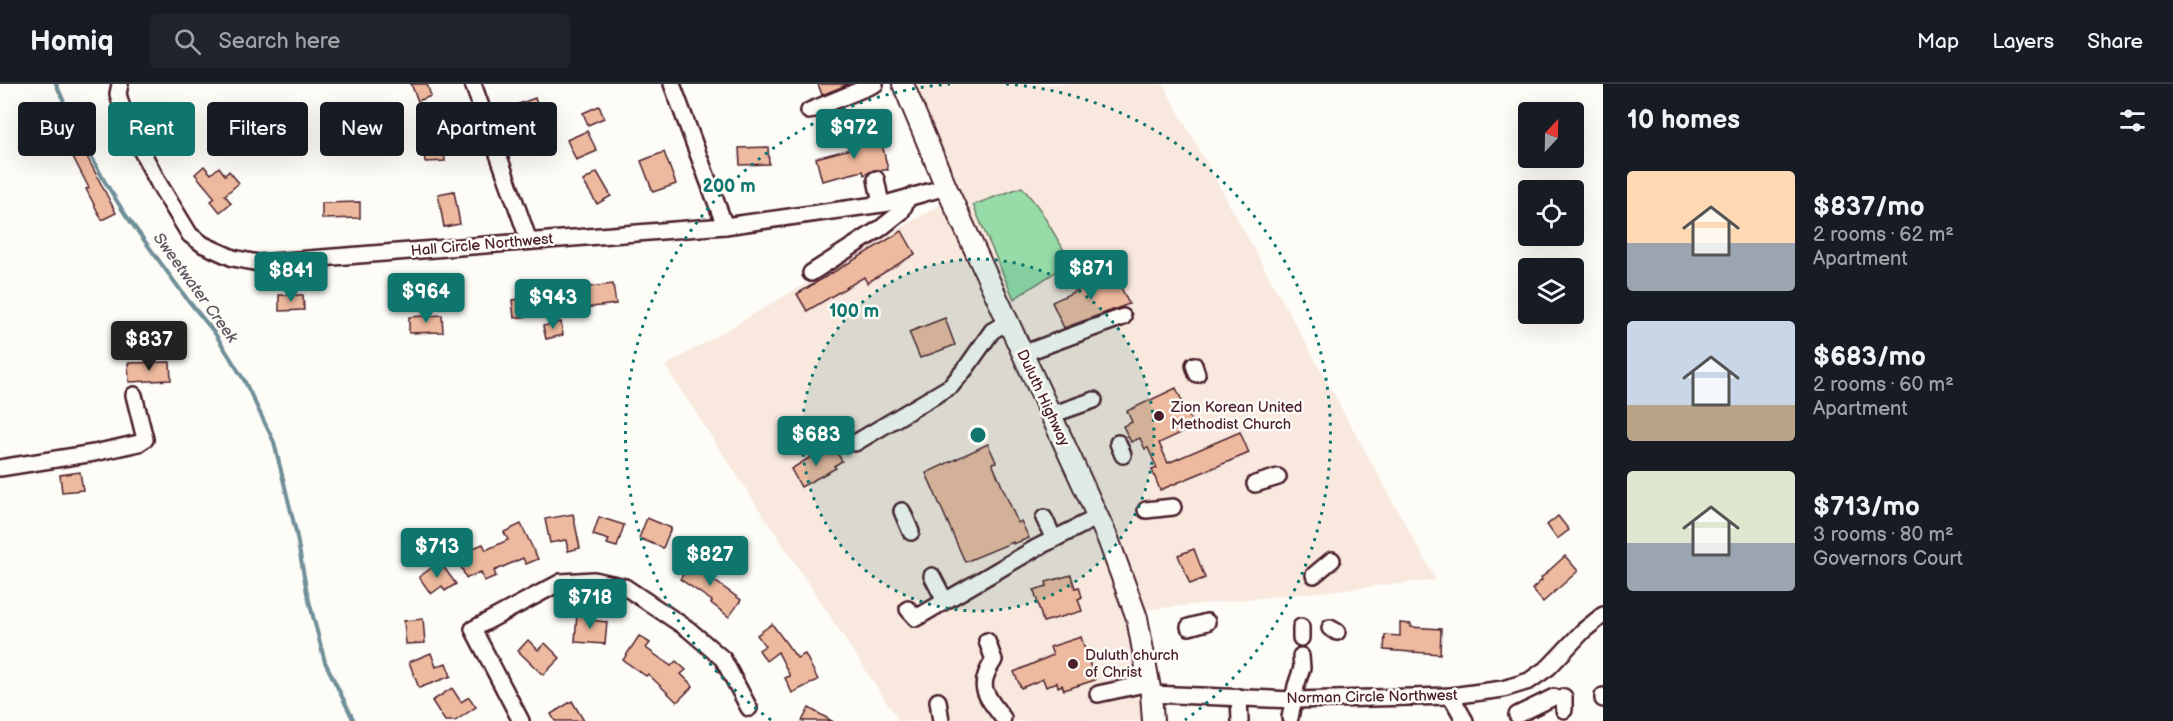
<!DOCTYPE html>
<meta charset="utf-8">
<style>
body{margin:0;font-family:"Balsamiq Sans",sans-serif;background:#20242c;color:#f1f3f6;height:100vh;display:flex;flex-direction:column;font-size:22px;white-space:nowrap}
*{box-sizing:border-box;margin:0}
p{font-size:20px;color:#9ea1a6}
.icon{flex:none;width:33px;height:33px;fill:none;stroke:currentColor;stroke-width:2;stroke-linecap:round;stroke-linejoin:round}
.map{position:relative;flex:1;overflow:hidden}
.details{display:flex;flex-direction:column;background:#171b24;width:570px}
.details>*{flex:none}
.banner{position:absolute;left:18px;top:18px;width:570px;height:54px;display:flex;gap:12px}
.needle{width:39px;rotate:22deg}
.buttons{position:absolute;left:1518px;top:18px;display:grid;gap:12px}
.buttons a{display:grid;place-items:center;width:66px;height:66px;border-radius:6px;background:#171b24;box-shadow:0 6px 24px #0002;font-size:30px}
.price{position:absolute;translate:-50% -51px;padding:0 14px;border-radius:6px;background:#0f766e;color:#fff;font-size:20px;line-height:39px;filter:drop-shadow(0 2px 3px #0008)}
.price::after{content:'';position:absolute;left:50%;top:36px;width:18px;height:14px;margin-left:-9px;background:inherit;clip-path:polygon(0 0,100% 0,50% 100%)}
.price.selected{background:#222;color:#fff}
ul{padding:0;list-style:none}
li{display:flex;align-items:center;gap:18px;height:150px;padding:0 24px}
li span{display:grid;place-items:center;flex:none;width:168px;height:120px;border-radius:6px;color:#555}
li>.icon{margin-inline-start:auto}
span .icon{width:72px;height:72px;fill:#fffc;stroke-width:1}
li b{font-size:26px}
h2{display:flex;justify-content:space-between;align-items:center;height:72px;padding:0 24px;font-size:26px}
.chip{padding:0 21px;border-radius:6px;background:#171b24;box-shadow:0 6px 24px #0002;font-size:21px;line-height:54px}
.chip.selected{background:#0f766e;color:#fff}
header{display:flex;align-items:center;gap:36px;box-sizing:border-box;height:84px;padding:0 30px;background:#171b24;border-bottom:2px solid #363941}
header strong{font-size:28px}
nav{display:flex;gap:33px;margin-inline-start:auto;font-size:21px}
.search{width:420px;height:54px;background:#20242c;display:flex;align-items:center;gap:15px;box-sizing:border-box;padding:0 21px;border-radius:6px;color:#9ea1a6;font-size:22px}
main{display:flex;flex:1;min-height:0}
.map>svg:first-child{display:block}
</style>
<header>
<strong>Homiq</strong>
<div class="search"><svg class="icon" aria-label="search" viewBox="0 0 24 24"><circle cx="10" cy="10" r="6"/><path d="M15 15l6 6"/></svg>Search here</div>
<nav><a>Map</a><a>Layers</a><a>Share</a></nav>
</header>
<main>
<div class="map">
<svg width="1603" height="637" viewBox="0 0 1603 637">
<rect width="100%" height="100%" fill="#fdfcf7"/>
<filter id="ink" filterUnits="userSpaceOnUse"><feTurbulence type="fractalNoise" baseFrequency=".0167" numOctaves="2"/><feDisplacementMap in="SourceGraphic" scale="12" xChannelSelector="R" yChannelSelector="G"/><feConvolveMatrix kernelMatrix="1 2 1 2 8 2 1 2 1" color-interpolation-filters="sRGB"/></filter>
<g filter="url(#ink)">
<path fill="#f8e8dd" d="M904 0H1163L1436 496 1141 526 1159 637H899L665 282 959 110Z"/>
<path fill="#96dba8" stroke="#707d6a" stroke-width="1.5" d="M1022 103 1039 124 1071 178 1014 215 973 121Z"/>
<g fill="none" stroke-linecap="round" stroke-linejoin="round">
<path stroke="#708f98" stroke-width="4" d="M56 0 77 47 105 98 125 130 187 215 214 248 244 296 274 358 296 448 307 509 325 578 354 637"/>
</g>
<g fill="#eeba9f" stroke="#4a1f2b" stroke-width="1.5">
<path d="M411 0H427L431 12 418 17Z"/>
<path d="M818 0H849L822 11Z"/>
<path d="M535 14 543 37 524 44 516 21Z"/>
<path d="M599 22 604 34 588 41 583 29Z"/>
<path d="M442 44 445 77 425 78 422 46Z"/>
<path d="M587 47 597 67 576 76 567 56Z"/>
<path d="M880 51 888 86H874L864 91 863 87 822 97 816 74 858 63 857 57Z"/>
<path d="M81 61 116 129 102 136 86 105 89 104 70 67Z"/>
<path d="M768 63 769 80 740 81 739 64Z"/>
<path d="M664 68 676 100 653 108 641 77Z"/>
<path d="M204 82 211 90 219 83 225 91 229 87 239 99 225 111 231 119 220 128 211 117 215 114 195 90Z"/>
<path d="M597 88 611 112 597 120 583 97Z"/>
<path d="M454 107 460 140 444 143 438 110Z"/>
<path d="M360 118V134L322 135V119Z"/>
<path d="M902 147 915 170 867 199 864 193 807 227 797 210Z"/>
<path d="M1114 189 1129 220 1064 244 1052 218Z"/>
<path d="M613 200 616 220 567 226 565 206Z"/>
<path d="M279 211H303L304 226 279 227Z"/>
<path d="M544 212 547 230 514 234 512 216Z"/>
<path d="M442 231 443 248 409 249V233Z"/>
<path d="M945 234 955 261 920 274 909 248Z"/>
<path d="M561 238 563 251 546 255 543 242Z"/>
<path d="M170 278 171 296 129 298 128 279Z"/>
<path d="M1176 304 1194 343 1159 359 1168 379 1240 348 1249 369 1160 406 1152 386 1157 384 1148 364 1145 365 1140 354 1131 358 1123 342 1132 338 1127 327Z"/>
<path d="M988 360 996 378 992 379 1018 439 1021 437 1029 454 1013 460V458L965 478 926 389Z"/>
<path d="M834 364 842 377 834 382 836 384 801 403 791 385 824 365 826 368Z"/>
<path d="M80 388 83 406 62 408 60 391Z"/>
<path d="M573 430 580 464 568 467 566 456 550 459 545 435Z"/>
<path d="M1558 432 1569 446 1557 455 1547 441Z"/>
<path d="M599 433 624 441 617 463 607 460 609 456 593 451Z"/>
<path d="M647 434 671 444 663 464 639 454Z"/>
<path d="M521 440 538 475 526 480 523 474 494 487 496 492 484 497 481 488 466 494 456 471 483 460 486 466 508 456 504 448Z"/>
<path d="M1194 465 1205 494 1190 500 1178 471Z"/>
<path d="M1565 472 1578 487 1543 518 1532 505 1542 496 1541 494Z"/>
<path d="M693 476 703 483 706 478 718 486 712 495 741 516 729 533 711 519 712 517 680 495Z"/>
<path d="M440 478 456 500 445 507 442 502 431 510 419 493Z"/>
<path d="M1071 491 1075 504 1079 503 1082 513 1078 515 1082 527 1043 538 1034 506 1047 502 1046 498Z"/>
<path d="M577 529 589 530V536L607 538 605 560 575 558Z"/>
<path d="M423 535 425 559 406 560 404 537Z"/>
<path d="M1400 539 1411 540V543L1441 545 1440 570 1384 566 1385 551 1400 552Z"/>
<path d="M772 540 797 574 805 570 818 596 792 609 785 594 790 592 778 568 766 577 759 566 765 562 757 551Z"/>
<path d="M639 552 650 559 646 564 671 582 676 577 686 586 681 590 693 602 677 618 648 590 646 592 623 576Z"/>
<path d="M1081 553 1095 596 1064 606 1062 601 1058 603 1057 598 1046 603 1043 595 1021 604 1014 588 1053 571 1050 563Z"/>
<path d="M528 556 538 566 545 559 560 574 543 591 518 567Z"/>
<path d="M431 569 436 583 446 579 451 592 419 604 409 578Z"/>
<path d="M452 604 461 618 469 613 476 623 455 637H445L432 617Z"/>
<path d="M572 617 584 637H555L551 630Z"/>
<path d="M809 624 832 637H802Z"/>
</g>
<g fill="none" stroke-linecap="round" stroke-linejoin="round">
<g stroke="#4a1f2b" stroke-width="20">
<g id="minor">
<path d="M120 0 118 10 126 37 159 100 190 151 204 161 233 174 258 179 725 142 889 119 946 103"/>
<path d="M473 0 529 157"/>
<path d="M672 0 725 142"/>
<path d="M809 27 875 0"/>
<path d="M876 95 881 120"/>
<path d="M811 189 881 144 901 128 908 114"/>
<path d="M1022 270 1123 233"/>
<path d="M1194 281 1197 290"/>
<path d="M1051 331 1094 316"/>
<path d="M855 359 951 302 966 284 992 247 1007 238"/>
<path d="M1118 359 1123 371"/>
<path d="M0 384 94 369 139 359 145 355 134 311"/>
<path d="M1255 400 1278 393"/>
<path d="M1146 426 1173 423"/>
<path d="M902 427 911 448"/>
<path d="M1044 434 1054 455"/>
<path d="M1314 491 1332 476"/>
<path d="M932 492 945 517"/>
<path d="M908 525 916 534 1036 464 1098 433"/>
<path d="M1189 543 1207 538"/>
<path d="M1301 543V554"/>
<path d="M1330 544 1337 548"/>
<path d="M987 557 994 576C976 603 985 610 1003 634"/>
<path d="M1098 610 1149 599"/>
<path d="M1151 610 1294 616 1451 612 1503 605 1529 597 1549 583 1583 547 1603 531"/>
<path d="M1451 612 1465 637"/>
<path d="M1603 612V615"/>
<path d="M1239 613 1240 637"/>
<path d="M1564 613V626"/>
<path d="M938 617 941 637"/>
<path d="M1517 631 1554 613"/>
<path d="M1290 634 1296 602 1302 584 1301 572"/>
<path d="M521 637 473 545 561 498 594 496 625 503 688 545 723 575 749 624"/>
</g>
</g>
<g stroke="#4a1f2b" stroke-width="24">
<path id="major" d="M903 0 946 103 1108 455 1137 534 1151 610 1153 637"/>
</g>
<use href="#minor" stroke="#fdfcf7" stroke-width="15"/>
<use href="#major" stroke="#fdfcf7" stroke-width="20"/>
</g>
</g>
<circle cx="978" cy="351" r="176" fill="#0f766e" fill-opacity=".12"/>
<g fill="none" stroke="#0f766e" stroke-width="3" stroke-dasharray="3 6">
<circle cx="978" cy="351" r="176"/>
<path d="M771 636A352 352 0 0 1 950 0M1006 0A352 352 0 0 1 1185 636"/>
</g>
<g fill="#4a1f2b" stroke="#fdfcf7" stroke-width="2">
<circle cx="1159" cy="332" r="6"/>
<circle cx="1073" cy="580" r="6"/>
</g>
<g text-anchor="middle" dominant-baseline="central" stroke-width="5" stroke-linejoin="round" paint-order="stroke">
<g font-size="15" fill="#4a1f2b" stroke="#fdfcf7">
<text transform="translate(482 161) rotate(-5)">Hall Circle Northwest</text>
<text transform="translate(1043 314) rotate(65)">Duluth Highway</text>
<text transform="translate(1372 613) rotate(-1)">Norman Circle Northwest</text>
</g>
<g font-size="15" fill="#4a1f2b" stroke="#fdfcf7" text-anchor="start">
<text x="1171" y="323">Zion Korean United<tspan x="1171" dy="17">Methodist Church</tspan></text>
<text x="1085" y="571">Duluth church<tspan x="1085" dy="17">of Christ</tspan></text>
</g>
<g font-size="16" font-style="italic" fill="#5d5762" stroke="#fdfcf7">
<text transform="translate(195 204) rotate(54)">Sweetwater Creek</text>
</g>
</g>
<circle cx="978" cy="351" r="9" fill="#0f766e" stroke="#fdfcf7" stroke-width="3"/>
<g font-size="18" text-anchor="middle" font-weight="bold" fill="#0f766e" stroke="#fdfcf7" stroke-width="5" stroke-linejoin="round" paint-order="stroke">
<text x="729" y="108">200 m</text>
<text x="854" y="233">100 m</text>
</g>
</svg>
<div class="buttons">
<a><svg class="needle" viewBox="-14 -14 28 28"><path d="M0-13l5 13h-10z" fill="#e53935"/><path d="M0 13l5-13h-10z" fill="#9ea1a6"/></svg></a>
<a><svg class="icon" aria-label="locate" viewBox="0 0 24 24"><circle cx="12" cy="12" r="6"/><path d="M12 2v4M12 18v4M2 12h4M18 12h4"/></svg></a>
<a><svg class="icon" aria-label="layers" viewBox="0 0 24 24"><path d="M12 4l9 5-9 5-9-5zM3 14l9 5 9-5"/></svg></a>
</div>
<b class="price" style="left:854px;top:76px">$972</b>
<b class="price" style="left:1091px;top:217px">$871</b>
<b class="price" style="left:291px;top:219px">$841</b>
<b class="price" style="left:426px;top:240px">$964</b>
<b class="price" style="left:553px;top:246px">$943</b>
<b class="price selected" style="left:149px;top:288px">$837</b>
<b class="price" style="left:816px;top:383px">$683</b>
<b class="price" style="left:437px;top:495px">$713</b>
<b class="price" style="left:710px;top:503px">$827</b>
<b class="price" style="left:590px;top:546px">$718</b>
<div class="banner">
<a class="chip">Buy</a>
<a class="chip selected">Rent</a>
<a class="chip">Filters</a>
<a class="chip">New</a>
<a class="chip">Apartment</a>
</div>
</div>
<section class="details">
<h2>10 homes<svg class="icon" aria-label="filters" viewBox="0 0 24 24"><path d="M4 7h16M4 17h16"/><circle cx="9" cy="7" r="2"/><circle cx="15" cy="17" r="2"/></svg></h2>
<ul>
<li><span style="background:linear-gradient(#ffd9b3 60%,#9aa5b1 0)"><svg class="icon" aria-label="home" viewBox="0 0 24 24"><path d="M3 11l9-7 9 7M6 9v11h12V9"/></svg></span><div><b>$837/mo</b><p>2 rooms · 62 m²</p><p>Apartment</p></div></li>
<li><span style="background:linear-gradient(#c9d6e8 70%,#b9a48a 0)"><svg class="icon" aria-label="home" viewBox="0 0 24 24"><path d="M3 11l9-7 9 7M6 9v11h12V9"/></svg></span><div><b>$683/mo</b><p>2 rooms · 60 m²</p><p>Apartment</p></div></li>
<li><span style="background:linear-gradient(#dfe7d0 60%,#9aa5b1 0)"><svg class="icon" aria-label="home" viewBox="0 0 24 24"><path d="M3 11l9-7 9 7M6 9v11h12V9"/></svg></span><div><b>$713/mo</b><p>3 rooms · 80 m²</p><p>Governors Court</p></div></li>
</ul>
</section>
</main>
